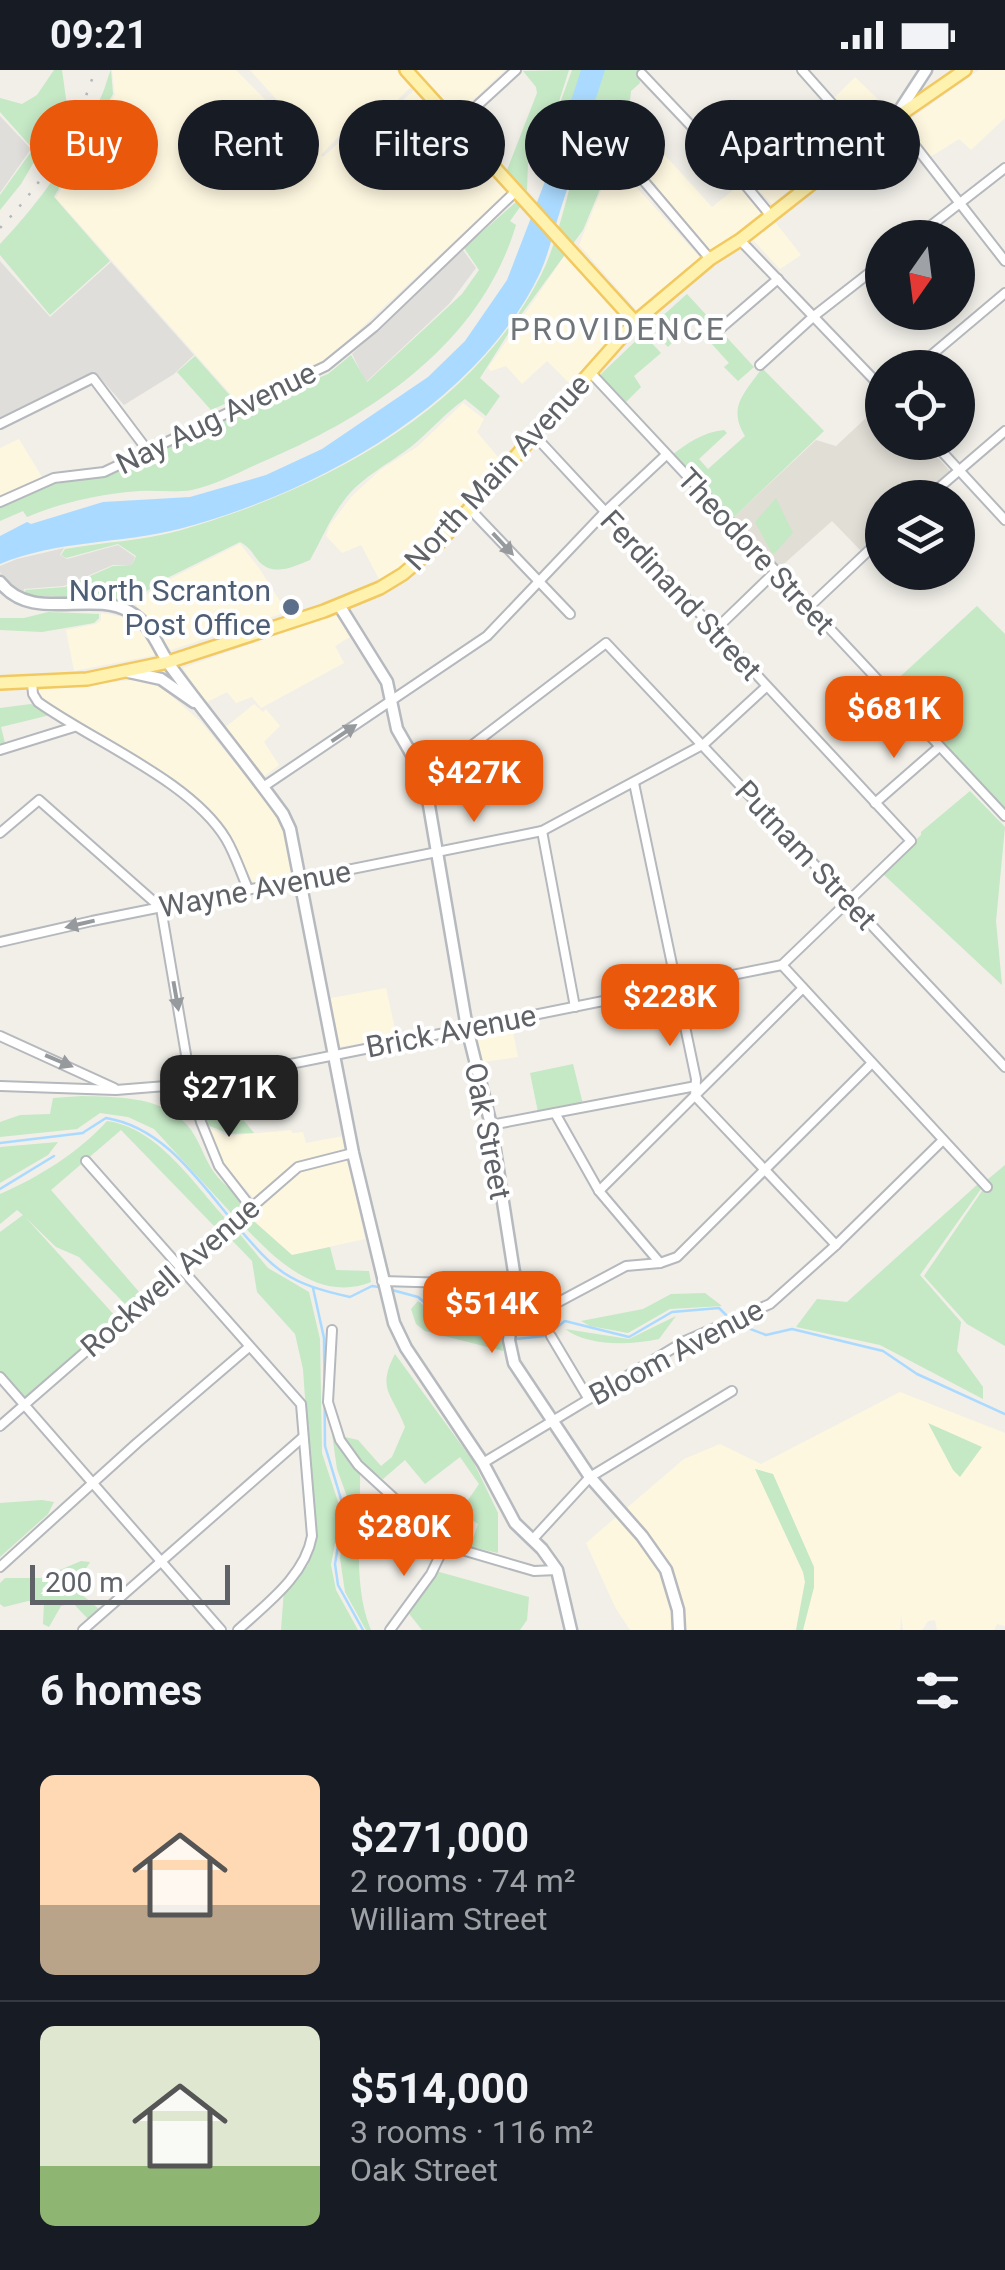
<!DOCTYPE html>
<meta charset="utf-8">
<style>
body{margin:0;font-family:Roboto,sans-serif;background:#20242c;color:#f1f3f6;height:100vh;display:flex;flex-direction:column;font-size:38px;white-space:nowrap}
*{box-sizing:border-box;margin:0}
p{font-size:32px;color:#9ea1a6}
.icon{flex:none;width:55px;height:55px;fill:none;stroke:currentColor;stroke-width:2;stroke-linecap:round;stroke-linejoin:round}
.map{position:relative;height:1560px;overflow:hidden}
.details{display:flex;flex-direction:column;background:#171b24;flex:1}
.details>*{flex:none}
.hud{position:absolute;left:30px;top:30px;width:945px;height:90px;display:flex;gap:20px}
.needle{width:65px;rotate:194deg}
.tools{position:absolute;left:865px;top:150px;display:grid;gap:20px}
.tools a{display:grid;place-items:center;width:110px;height:110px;border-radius:50%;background:#171b24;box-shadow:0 5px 15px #0003;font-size:50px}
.scale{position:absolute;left:30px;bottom:25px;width:200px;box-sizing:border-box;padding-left:10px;border:5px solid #5f6368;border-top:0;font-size:28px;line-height:35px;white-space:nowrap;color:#5f6368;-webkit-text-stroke:8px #fff;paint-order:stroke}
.price{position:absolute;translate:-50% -85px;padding:0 22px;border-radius:20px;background:#ea580c;color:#fff;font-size:32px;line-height:65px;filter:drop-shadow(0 2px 5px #0008)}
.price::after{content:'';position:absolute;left:50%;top:60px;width:30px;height:22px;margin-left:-15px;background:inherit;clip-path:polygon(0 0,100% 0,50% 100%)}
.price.on{background:#222;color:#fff}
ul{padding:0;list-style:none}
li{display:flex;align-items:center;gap:30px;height:250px;padding:0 40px}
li+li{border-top:2px solid #363941}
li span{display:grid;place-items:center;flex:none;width:280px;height:200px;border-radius:15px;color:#555}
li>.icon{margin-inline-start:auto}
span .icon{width:120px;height:120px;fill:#fffc;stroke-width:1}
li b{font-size:42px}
h2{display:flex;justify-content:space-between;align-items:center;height:120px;padding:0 40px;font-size:42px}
.chip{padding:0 35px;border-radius:45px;background:#171b24;box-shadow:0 5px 15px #0003;font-size:35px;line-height:90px}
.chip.on{background:#ea580c;color:#fff}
.status{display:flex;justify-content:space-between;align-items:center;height:70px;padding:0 50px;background:#171b24;direction:ltr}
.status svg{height:28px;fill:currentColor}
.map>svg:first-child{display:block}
</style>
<div class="status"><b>09:21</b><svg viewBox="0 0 49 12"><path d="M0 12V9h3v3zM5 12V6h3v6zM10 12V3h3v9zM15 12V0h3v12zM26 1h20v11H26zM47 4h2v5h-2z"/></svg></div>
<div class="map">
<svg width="1005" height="1560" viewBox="0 0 1005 1560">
<rect width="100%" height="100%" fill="#f1efe8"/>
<g fill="#fef7e0">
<path d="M112 0H236L309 74 313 70 250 0H396L411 17 351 75 341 64 321 85 323 87 342 70 353 78 415 19 508 121 328 289 238 332 56 128 115 25Z"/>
<path d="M415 0H505L457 45Z"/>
<path d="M979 0H1005V48L971 80 959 69 930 87 905 53Z"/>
<path d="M855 7 887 38 868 63 834 28Z"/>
<path d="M633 50 712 137 738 116 762 143 711 184 616 74Z"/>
<path d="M780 77 806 107 772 134 755 117 774 98 766 90Z"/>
<path d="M613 91 703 191 640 244 579 175Z"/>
<path d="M775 152 801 185 780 199 753 170Z"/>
<path d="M565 185 626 249 624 259 571 315 547 291 522 314 506 296 491 301 488 298Z"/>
<path d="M463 333 484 349 477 362 503 393 401 499 383 510 379 509 361 475 342 483 326 466 330 455 351 427 380 400 417 377Z"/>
<path d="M19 369 42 407 0 425V378Z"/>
<path d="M240 474 259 498 287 542 171 580 135 534 162 513Z"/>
<path d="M101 543 129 548 143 561 156 585 74 601 66 560 96 554 101 550Z"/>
<path d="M335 544 350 567 335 576 344 593 261 638 252 627 236 633 227 622 205 633 183 598Z"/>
<path d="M143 609 159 615 201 652 270 736 284 756 293 806 254 814 224 759 196 729 161 701 40 628 36 620Z"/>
<path d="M254 634 263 642 266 639 280 656 264 672 279 695 262 708 222 660Z"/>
<path d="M386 918 397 968 338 977 331 928Z"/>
<path d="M512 958 518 987 483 992 474 963Z"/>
<path d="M207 1057 227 1066 291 1060 292 1063 303 1062 306 1073 343 1066 365 1169 292 1185 248 1146 261 1136 225 1096Z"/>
<path d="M900 1322 1005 1363V1556L997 1554 994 1560H937L935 1550 928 1551 922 1560H903L901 1545 900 1560H803L814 1517V1497L773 1404 756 1399 803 1502 805 1512 796 1560H630L615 1537 586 1473 684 1389 720 1374 761 1394Z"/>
</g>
<g fill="#e0deda">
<path d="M0 46 31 79 0 123Z"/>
<path d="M463 180 476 198 449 234 366 312 352 284Z"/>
<path d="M0 191 50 247 111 192 194 285 174 304 124 335 94 301 0 348Z"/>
<path d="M118 475 135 487 132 495H113L64 516 24 519 23 525 13 520 0 502V496L17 489 64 478 60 485 67 489Z"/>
</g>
<path fill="#e1ded6" d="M882 333V372L924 373 950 401 921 427 882 428V463L862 482 832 451 777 500 733 448 816 370 836 376Z"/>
<g fill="#c5e8c5">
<path d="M54 0H62L67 36 21 114 0 140V125L33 79 0 42V28L22 34 37 25Z"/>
<path d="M111 0 113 24 54 127 110 191 50 245 0 185V174C41 131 74 84 100 29 105 20 107 8 111 0Z"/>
<path d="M569 0 547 69 572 0H638L640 13 631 21 628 51 612 73 603 112 583 160 515 253 480 308 500 326 486 346 465 329C445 343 430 361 412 376 389 394 363 406 345 429 330 448 322 469 310 490 293 497 271 508 257 489 251 481 249 477 240 472L159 512 131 533 95 526 97 529 24 525 25 520 65 517 113 496 132 495 136 486 118 474 66 488 61 485 65 479C103 472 142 471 178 461 321 420 471 343 541 205 558 172 568 119 580 82L546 70 556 77 550 98 528 92 527 121 507 100 537 23 536 17 523 1Z"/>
<path d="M516 132 520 137 510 151 516 155C480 275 371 346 262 392 239 402 217 414 192 420 174 423 157 420 139 421 101 424 62 432 27 447L23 441 0 451V437L45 416 114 403 245 338 328 304 351 285 367 312 462 224 479 200 464 178Z"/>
<path d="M687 224 754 297 738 311 724 297 729 293 692 252 668 277 649 258Z"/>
<path d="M643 264 661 283 634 306 641 317 626 332 600 305Z"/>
<path d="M195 286 234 330 211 340 177 302Z"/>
<path d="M762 298 824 361 733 448 672 385C688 373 703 362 724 360L727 363 699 389 708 399 745 366C727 337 745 323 762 298Z"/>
<path d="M776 428 793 463 773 485 755 452Z"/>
<path d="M977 536 1005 564V740L890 616Z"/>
<path d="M48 542 99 544V548L94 553 42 562 0 560V548H24Z"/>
<path d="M31 634 50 645 1 657 5 673 0 674V638Z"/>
<path d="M970 721 1005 757 996 851 1002 915 882 803 921 765V762Z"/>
<path d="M573 994 583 1034 538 1042 530 1003Z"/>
<path d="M224 1014 226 1029 254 1063 229 1064 205 1054 197 1021Z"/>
<path d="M82 1026C115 1027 156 1026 182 1050 197 1063 201 1081 211 1098 219 1111 234 1122 244 1133L233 1145 154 1059 128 1047 100 1043 77 1059 0 1067V1052L20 1045 50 1044 53 1028Z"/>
<path d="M107 1051C158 1058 193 1113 226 1149L216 1158 121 1060 51 1120 140 1223 126 1235 79 1187 56 1177 26 1148 117 1248 25 1333 0 1303V1162L23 1145 17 1140 0 1154V1124C39 1107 78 1083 107 1051Z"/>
<path d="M58 1072 48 1085 0 1113V1077Z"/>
<path d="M1005 1095V1276L967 1254 924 1206 982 1121 987 1110Z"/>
<path d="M978 1114 981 1119 920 1205 961 1252 957 1281 983 1317V1329L880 1275 796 1257 817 1229 847 1232Z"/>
<path d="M248 1146 292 1185 330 1177 336 1200 369 1201 371 1212C319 1233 274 1189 241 1153Z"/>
<path d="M233 1156 268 1198 309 1222 320 1269 322 1383 341 1441 331 1495 336 1520 358 1560H281L284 1520 308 1495 315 1471 303 1299 295 1264 257 1222 252 1191 226 1164Z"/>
<path d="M705 1223 722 1236 670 1239 628 1263 590 1256 581 1251 643 1239 671 1224Z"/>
<path d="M418 1231 439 1248 502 1268 503 1281 425 1261 416 1254 411 1239Z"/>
<path d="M676 1246 659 1269C630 1275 590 1277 565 1259L629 1269Z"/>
<path d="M395 1284 473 1391 498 1443V1483L470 1477 478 1454 460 1442 479 1414 460 1387 425 1414 405 1390 383 1409 364 1395 360 1403C361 1452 352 1516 371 1560H366L345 1522 340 1488 349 1432 337 1399 332 1364 358 1370 381 1396 392 1387 405 1357C393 1324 376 1320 395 1284Z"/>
<path d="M928 1353 982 1377 960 1407 953 1400Z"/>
<path d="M755 1399 773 1404 814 1497V1517L803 1560H796L805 1512 803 1502Z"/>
<path d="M42 1430 54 1432 48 1444 0 1487V1433Z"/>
<path d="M81 1491 90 1492 74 1518 99 1539 88 1549 73 1533 61 1536 49 1557 43 1554 44 1533 28 1531 4 1537 0 1534V1513L5 1508H41Z"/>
<path d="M436 1501 529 1527 527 1550 520 1560H422L407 1541Z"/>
</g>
<path fill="#aadaff" d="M581 0H605C590 46 576 92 561 138 554 159 549 183 540 203 477 335 316 423 179 459 120 474 57 470 0 494V466L27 452 31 454 103 432 190 427 266 405 322 379 428 307 465 271 507 210 544 114Z"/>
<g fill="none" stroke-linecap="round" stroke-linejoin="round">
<g stroke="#aadaff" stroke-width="2.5">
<path d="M84 1062 106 1048C162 1057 196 1107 231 1149"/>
<path d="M0 1073 83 1063"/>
<path d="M0 1119 54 1086"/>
<path d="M236 1155C277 1203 288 1213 350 1227L372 1216 379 1217"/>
<path d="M313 1218 324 1268 325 1376 344 1439 335 1494 338 1515 363 1560"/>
<path d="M392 1220 418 1227 441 1246 503 1266"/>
<path d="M735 1253 766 1265 792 1259 883 1281 917 1304 1005 1344"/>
<path d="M516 1269 545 1266 565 1251 629 1267 672 1242 719 1238 729 1248"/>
</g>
<g stroke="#b5b8bc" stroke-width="12">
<g id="street">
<path d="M802 0 866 72"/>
<path d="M642 4 733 100 771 146"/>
<path d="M894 49 1005 191"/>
<path d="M457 54 516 0"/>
<path d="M615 77 710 189"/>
<path d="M915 168 1005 98"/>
<path d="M740 170 882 318"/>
<path d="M721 258 778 209"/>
<path d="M760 295 814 246 882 193"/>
<path d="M916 298 1005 223"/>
<path d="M590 302 1005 746"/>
<path d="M0 354 93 308 148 381"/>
<path d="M933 372 1005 450"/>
<path d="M927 428 1005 361"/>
<path d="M0 432 54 408 104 402 326 296 374 257 515 122"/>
<path d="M469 438 570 544"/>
<path d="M810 536 882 468"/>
<path d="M715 560 775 502"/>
<path d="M32 613 33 624 38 632C94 672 191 711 226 769 235 784 241 803 248 819"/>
<path d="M0 680 74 657"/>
<path d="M424 706 437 702 606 573 1005 997"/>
<path d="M634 713 696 1009 695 1026 836 1175"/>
<path d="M263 717 487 566 605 442 666 385"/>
<path d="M875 733 938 678"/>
<path d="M542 761 575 937"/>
<path d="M0 763 39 730 161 838 191 1014 201 1052 219 1096 250 1136"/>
<path d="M0 872 92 851 542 761 704 674 766 617"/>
<path d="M782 895 987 1117"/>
<path d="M0 966 114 1018"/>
<path d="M0 1016 116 1020 191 1014 782 895 911 771 534 365"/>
<path d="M555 1043 599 1121 660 1193"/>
<path d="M491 1055 696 1016"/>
<path d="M86 1091 301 1334 312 1466C305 1506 266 1534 238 1560"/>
<path d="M599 1121 803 918"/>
<path d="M382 1211 516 1215"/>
<path d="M510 1258 626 1196 660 1193 677 1187 872 993"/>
<path d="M332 1260 328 1332 340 1370 358 1395 445 1475 534 1501 557 1500"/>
<path d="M551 1266 588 1328"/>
<path d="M0 1307 221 1560"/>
<path d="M0 1356 298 1097 353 1083"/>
<path d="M483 1393 685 1271 770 1234 836 1175 943 1070"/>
<path d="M533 1469 590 1407 732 1321"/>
<path d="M0 1497 137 1373 249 1277"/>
<path d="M83 1560 302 1368"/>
<path d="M390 1560 431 1504 445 1475"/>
</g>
</g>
<g stroke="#b6babf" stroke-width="15">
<g id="secondary">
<path d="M894 49 926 0"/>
<path d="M0 512C32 554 92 519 130 542 151 554 158 578 171 597 207 646 247 694 283 744L290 759 353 1083 394 1253 406 1278 483 1393 515 1453 542 1479 557 1500 571 1560"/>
<path d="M339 535 387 612 397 659 424 706 467 958 491 1055 516 1215 509 1270 514 1293 590 1407 642 1466 666 1500 678 1540 679 1560"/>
<path d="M129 602 161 609 194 632"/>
</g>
</g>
<g stroke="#f2c960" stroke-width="16">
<g id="primary">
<path d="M406 0 635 252"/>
<path d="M0 613 87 609 168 592 324 541 380 518 403 504 437 475 635 252 710 189 740 170 894 49 965 0"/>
</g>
</g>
<use href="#street" stroke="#fff" stroke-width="8"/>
<use href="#secondary" stroke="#fff" stroke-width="10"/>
<use href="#primary" stroke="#fff2af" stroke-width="11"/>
<path stroke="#b6b7b8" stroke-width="2.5" stroke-dasharray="2.5 12" stroke-linecap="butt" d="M0 158C44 112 76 61 95 0"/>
</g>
<defs><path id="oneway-solid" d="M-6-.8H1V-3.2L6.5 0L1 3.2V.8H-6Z" transform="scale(2.5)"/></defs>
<g fill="#979a9d">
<use href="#oneway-solid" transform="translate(503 474) rotate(47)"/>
<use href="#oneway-solid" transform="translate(344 663) rotate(-34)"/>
<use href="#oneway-solid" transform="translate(80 854) rotate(167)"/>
<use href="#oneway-solid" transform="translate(176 926) rotate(80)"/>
<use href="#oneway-solid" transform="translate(59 991) rotate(23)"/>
</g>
<circle fill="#5c6f8a" stroke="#fff" stroke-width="4" cx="291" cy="537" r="10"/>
<g text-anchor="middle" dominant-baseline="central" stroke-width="8" stroke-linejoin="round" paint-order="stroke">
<g font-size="30" fill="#5f6368" stroke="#fff">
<text transform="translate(216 348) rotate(-26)">Nay Aug Avenue</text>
<text transform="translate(497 402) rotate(-47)">North Main Avenue</text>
<text transform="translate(756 481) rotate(47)">Theodore Street</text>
<text transform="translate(681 525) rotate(47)">Ferdinand Street</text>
<text transform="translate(806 785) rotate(47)">Putnam Street</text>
<text transform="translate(255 819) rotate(-11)">Wayne Avenue</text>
<text transform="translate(451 961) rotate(-11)">Brick Avenue</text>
<text transform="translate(488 1061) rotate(79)">Oak Street</text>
<text transform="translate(170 1207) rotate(-41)">Rockwell Avenue</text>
<text transform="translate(676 1282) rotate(-28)">Bloom Avenue</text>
</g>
<g font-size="30" fill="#4e5e75" stroke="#fff" text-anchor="end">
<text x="271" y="520">North Scranton<tspan x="271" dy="34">Post Office</tspan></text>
</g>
<g font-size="32" letter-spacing="2.5" fill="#70757a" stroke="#fff">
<text x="618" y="259">PROVIDENCE</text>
</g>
</g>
</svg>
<div class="tools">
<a><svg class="needle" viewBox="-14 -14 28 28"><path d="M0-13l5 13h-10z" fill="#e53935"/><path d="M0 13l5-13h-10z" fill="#9ea1a6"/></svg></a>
<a><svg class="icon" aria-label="locate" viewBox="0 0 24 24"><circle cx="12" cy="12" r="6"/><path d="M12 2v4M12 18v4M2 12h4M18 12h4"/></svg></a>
<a><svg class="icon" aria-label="layers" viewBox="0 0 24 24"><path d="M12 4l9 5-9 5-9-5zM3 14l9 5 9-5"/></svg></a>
</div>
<div class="scale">200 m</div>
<b class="price" style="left:894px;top:691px">$681K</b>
<b class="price" style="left:474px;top:755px">$427K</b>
<b class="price" style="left:670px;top:979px">$228K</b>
<b class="price on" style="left:229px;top:1070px">$271K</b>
<b class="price" style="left:492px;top:1286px">$514K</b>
<b class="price" style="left:404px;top:1509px">$280K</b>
<div class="hud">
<a class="chip on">Buy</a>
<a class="chip">Rent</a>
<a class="chip">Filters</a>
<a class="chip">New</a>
<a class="chip">Apartment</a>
</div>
</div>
<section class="details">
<h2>6 homes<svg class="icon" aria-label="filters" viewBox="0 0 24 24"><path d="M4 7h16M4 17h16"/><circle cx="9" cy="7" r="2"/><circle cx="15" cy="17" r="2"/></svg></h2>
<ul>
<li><span style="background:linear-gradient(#ffd9b3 65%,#b9a48a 0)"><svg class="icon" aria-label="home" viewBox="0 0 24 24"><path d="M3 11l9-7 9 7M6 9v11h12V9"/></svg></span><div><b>$271,000</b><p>2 rooms · 74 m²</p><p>William Street</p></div></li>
<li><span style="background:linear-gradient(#dfe7d0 70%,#8fb573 0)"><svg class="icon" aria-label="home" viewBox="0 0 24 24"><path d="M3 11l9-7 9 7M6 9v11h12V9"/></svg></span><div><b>$514,000</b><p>3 rooms · 116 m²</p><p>Oak Street</p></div></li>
</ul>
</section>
